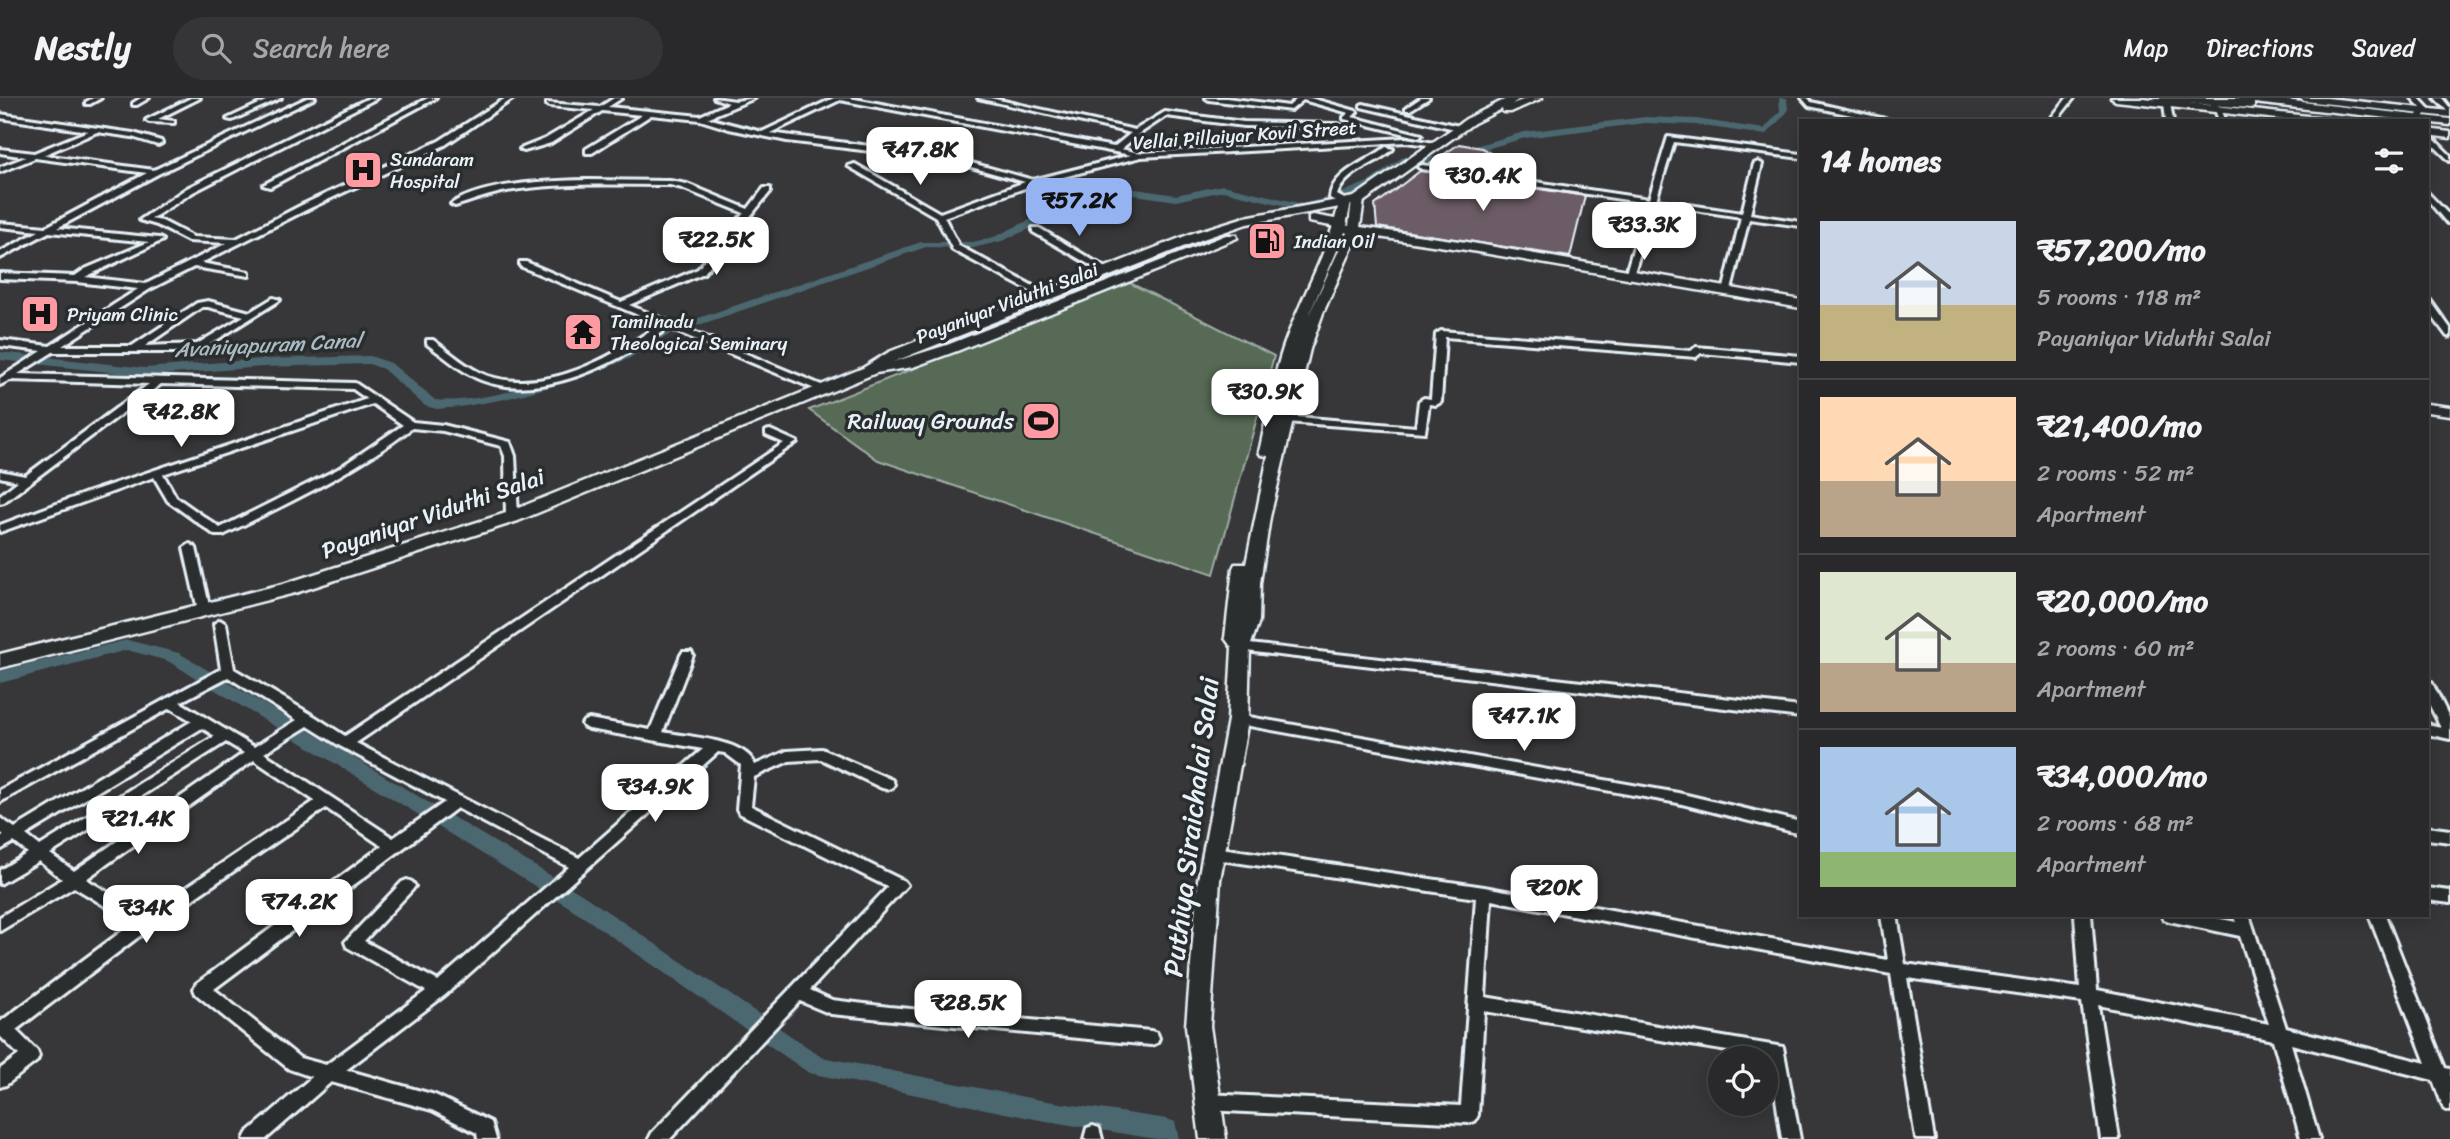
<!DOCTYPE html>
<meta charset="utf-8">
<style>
body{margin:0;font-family:Sriracha,sans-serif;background:#353437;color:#f1f3f6;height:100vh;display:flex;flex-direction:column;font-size:26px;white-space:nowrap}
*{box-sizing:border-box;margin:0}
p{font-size:23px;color:#a5a6a9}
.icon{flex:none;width:38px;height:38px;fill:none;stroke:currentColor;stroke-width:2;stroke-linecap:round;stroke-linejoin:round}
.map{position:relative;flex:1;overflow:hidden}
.side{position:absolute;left:1799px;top:21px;width:630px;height:798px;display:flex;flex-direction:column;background:#29282b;border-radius:0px;box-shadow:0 4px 18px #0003,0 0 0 2px #454447}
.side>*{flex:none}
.controls{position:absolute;left:1708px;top:948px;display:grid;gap:14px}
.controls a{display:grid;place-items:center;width:70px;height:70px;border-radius:50%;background:#29282b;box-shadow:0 4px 18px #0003,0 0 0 2px #454447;font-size:35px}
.price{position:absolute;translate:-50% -60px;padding:0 16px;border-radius:14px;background:#fff;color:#222;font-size:23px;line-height:46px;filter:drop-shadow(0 2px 4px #0008)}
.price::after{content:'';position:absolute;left:50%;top:42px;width:21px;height:16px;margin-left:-10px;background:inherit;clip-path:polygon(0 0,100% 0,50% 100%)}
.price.selected{background:#95b2f1;color:#111}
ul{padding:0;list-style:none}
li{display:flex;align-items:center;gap:21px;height:175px;padding:0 21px}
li+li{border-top:2px solid #454447}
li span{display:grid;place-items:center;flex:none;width:196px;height:140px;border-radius:0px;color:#555}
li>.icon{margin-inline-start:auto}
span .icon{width:84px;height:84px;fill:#fffc;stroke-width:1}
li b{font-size:30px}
h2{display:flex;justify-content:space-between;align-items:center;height:84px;padding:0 21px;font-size:30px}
header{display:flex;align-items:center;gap:42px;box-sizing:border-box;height:98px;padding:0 35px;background:#29282b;border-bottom:2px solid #454447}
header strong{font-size:33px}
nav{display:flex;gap:38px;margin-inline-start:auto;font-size:24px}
.search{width:490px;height:63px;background:#353437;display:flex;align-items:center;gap:18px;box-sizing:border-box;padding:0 24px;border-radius:38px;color:#a5a6a9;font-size:26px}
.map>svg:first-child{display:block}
</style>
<header>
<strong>Nestly</strong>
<div class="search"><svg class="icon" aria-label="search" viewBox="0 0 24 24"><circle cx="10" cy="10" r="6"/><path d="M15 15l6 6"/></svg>Search here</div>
<nav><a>Map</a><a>Directions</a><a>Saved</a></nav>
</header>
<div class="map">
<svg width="2450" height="1041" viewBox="0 0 2450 1041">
<rect width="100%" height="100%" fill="#373639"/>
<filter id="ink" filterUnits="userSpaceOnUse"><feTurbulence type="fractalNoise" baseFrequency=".0143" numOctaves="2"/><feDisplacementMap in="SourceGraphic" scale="14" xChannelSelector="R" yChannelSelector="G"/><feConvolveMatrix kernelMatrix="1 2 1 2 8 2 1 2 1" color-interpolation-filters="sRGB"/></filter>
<g filter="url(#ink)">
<path fill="#566a54" stroke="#9faea6" stroke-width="2" d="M1130 185 1274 258 1214 476 878 362 809 312Z"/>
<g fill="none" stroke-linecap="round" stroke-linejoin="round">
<g fill="#4c6870" fill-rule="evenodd">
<path d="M1779 0H1787L1788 13 1766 37 1696 27 1645 25 1525 40 1436 65 1409 63 1376 87 1344 101 1303 112 1223 93 1176 103 1115 94 1096 97 1043 125 1002 143 973 150 926 149 699 227 677 232 628 261 576 282 505 301 460 309 437 311 425 308 383 271 369 266 263 269 145 278 0 262V254L145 270 263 261 370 258 391 265 435 302C479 307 575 277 616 257 643 244 663 225 693 222L921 144H973L994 139 1093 91 1115 88 1176 97 1223 87 1303 106 1336 97 1370 83 1404 58 1436 59 1524 34 1645 19 1696 21 1764 31 1780 13Z"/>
<path d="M127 542 179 555 583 797 822 959 1040 1002 1167 1021 1175 1024 1179 1041H1156L1040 1022 809 975 569 809 168 563 127 552 0 585V573Z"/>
</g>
</g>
<g fill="#6c5c65" stroke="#e8f1f8" stroke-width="2">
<path d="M1459 46 1482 50 1492 56 1521 61 1504 77 1430 66Z"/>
<path d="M1420 73 1585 98 1570 159 1377 129 1375 107Z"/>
</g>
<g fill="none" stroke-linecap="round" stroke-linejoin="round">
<g stroke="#e8f1f8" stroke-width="6">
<g id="street">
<path d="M93 0H101L90 6H86V4Z"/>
<path d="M141 0H149L137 7H133V5Z"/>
<path d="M191 0H200L158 21 174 23V25L149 24 146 22Z"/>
<path d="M272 0H281L232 22 227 21Z"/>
<path d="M307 0H315L158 76 57 130 159 140 163 142 85 179 146 186 227 145 188 143 157 127 140 122 187 90 369 0H377L193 94 151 121 162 123 193 139 236 141 302 107 439 43 506 0H514L445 47 308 111 201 165 249 174V178L194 169 150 191 62 248H132L197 205 208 203 250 214 273 200 280 202 202 251 174 254H53L18 276 355 285 413 324 443 327 510 344 515 358 518 419 516 421 512 422 506 419 505 358 501 348 443 333 412 330C354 375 288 405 223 437H215L168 403 154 379 0 434V427L89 394 367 301 353 291 161 286 4 404 0 405V397L18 383 0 379V373L25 378 149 286 10 282 0 287V280L42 253 0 248V242L50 248 138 191 77 184 0 181V175L75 178 85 171 149 144 49 134 0 160V154L39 133 0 129V125L46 129 147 75 35 60 0 74V69L26 59 0 55V51L34 55 88 33 0 20V16L133 35 161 43 162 45 158 47 132 39 97 34 43 57 154 72ZM202 209H208L244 218 197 246 145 248ZM373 306 403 327 338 371 220 430 176 399 163 376Z"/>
<path d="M428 0H436L270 89 263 87Z"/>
<path d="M614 0H622L608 9 700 18 729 5 714 0 736 3 755 0 707 20 762 34 834 0H849L1114 49 1131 35 978 0H990L1135 32 1165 14 1244 24 1338 26 1342 28 1338 30 1244 28 1166 18 1139 36 1121 51 1140 55 1406 40 1440 46 1436 48 1406 44 1141 59 1036 86 944 119 959 148 1048 196V200L1045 201 953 152 936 119 848 68 855 66 940 115 1025 84 946 62 787 43 729 31 700 22 651 17 592 55H586V51L642 17 602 13 551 45 524 53 520 51 545 41 594 12 549 8 547 7V5L600 9ZM840 2 1115 54 1131 57 1033 82 946 58 770 35Z"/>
<path d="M1206 0H1226L1289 8 1298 0H1310L1356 13 1357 14 1352 19 1422 37 1418 39 1344 21V19L1349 15 1303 2 1291 12 1209 2Z"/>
<path d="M1421 0H1429L1410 12H1406V10Z"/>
<path d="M1802 0H1808L1811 4 1894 23H1880L1809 8Z"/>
<path d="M2067 0H2074L2056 23H2049Z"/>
<path d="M2412 0H2419L2431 13 2424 17 2425 22 2420 21 2417 16 2423 12Z"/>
<path d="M2435 0H2442L2450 10V16Z"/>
<path d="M2167 3 2170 5 2173 23H2166L2164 5Z"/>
<path d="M2212 3 2220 9 2226 23H2219L2215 11 2209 5Z"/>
<path d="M1363 6 1459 28 1463 30 1459 32 1361 9V7Z"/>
<path d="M2427 34 2450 57V63L2427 41Z"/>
<path d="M1668 39 1801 56V60L1674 44 1656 102 1742 115 1754 66 1758 64 1762 66 1750 116 1801 124V128L1749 121 1730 196 1723 194 1741 119 1655 106 1633 178 1629 181 1625 178 1647 105 1422 71 1418 69 1422 67 1649 101Z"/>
<path d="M1386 49 1393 51C1375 68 1346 72 1337 97L1348 103V107H1342L1330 100C1331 74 1369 63 1386 49Z"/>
<path d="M589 82 670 83 687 86 748 111 764 90H770V94L704 175 629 207 826 289V293H820L668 230C619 264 542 305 481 282 461 274 444 258 427 246V242H433C450 254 468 271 488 278 547 297 613 259 660 226L520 168V164H526L621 204 698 171 744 115 682 90 670 87C616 87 561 84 507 93 489 96 472 103 455 108L451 106C485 84 549 83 589 82Z"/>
<path d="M2427 94 2450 118V125H2447L2427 101Z"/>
<path d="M1033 130H1039L1111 173 1104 175 1033 134Z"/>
<path d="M2427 201 2430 202 2450 230V239L2447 238 2427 211Z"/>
<path d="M1441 233 1691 253 1696 249 1801 258V264L1701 255 1696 259 1445 239 1441 304 1436 307 1429 306 1425 334 1286 324 1281 321 1286 318 1416 329 1419 303 1424 300 1431 301 1436 236Z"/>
<path d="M770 332 797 344 356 645 579 760 703 651 589 631 584 629 582 626 584 623 589 621 650 632 681 557 683 554H691L693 557 663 634C687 639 746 641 755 667L787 653 822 651 892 682 894 686 892 690 887 691 882 690 821 661 789 663 754 679 751 708 904 783 907 787 810 892 832 902 889 909 1151 933 1157 935 1159 940 1157 945 1151 947 831 916 800 903 670 1041H649L652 1035 888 789 739 715 737 711 741 667 725 655 718 654 445 897 346 972 435 997 491 1024 496 1041H478L477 1035 432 1012 331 984 266 1041H244L247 1035 312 979 289 971 196 896 194 891 196 886 382 748 326 710 150 830 16 932 37 953 39 958 37 963 6 987 0 989V971L19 957 0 938V924L133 825 74 789 0 833V819L62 781 39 763 0 786V772L28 755 14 744 0 752V739L4 737 0 734V720L15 730 192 623 170 610 0 704V692L221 571 214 526 220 522 226 526 234 571 314 618 345 638 784 345 766 337V333ZM228 579 297 622 254 649 180 604ZM308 628 340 648 445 704 393 740 264 655ZM202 630 215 638 40 748 26 737ZM226 644 244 655 74 773 50 756ZM254 662 315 703 145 817 86 781ZM457 710 569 769 438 883 364 843 412 792 415 788 412 784 407 782 402 784 345 844 347 849 426 893 326 967 300 960 214 891Z"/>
<path d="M190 446 196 450 210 512 204 516 198 512 184 450Z"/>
<path d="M1241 545 1801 609V619L1237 552 1235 549 1237 546Z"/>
<path d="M2427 584 2432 585 2450 621V641L2427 636V626L2441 629 2427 602Z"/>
<path d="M1238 617 1678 695 1801 724V736L1678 705 1233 625 1231 622 1233 619Z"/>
<path d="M2427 729 2450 732V744L2427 741Z"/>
<path d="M1214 749 1484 789 1888 862 1881 817H1897L1905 866 2080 890 2075 817H2091L2097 892 2269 926 2240 838 2169 823 2164 821 2161 817H2201L2236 824 2233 817H2249L2286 930 2426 965 2369 817H2385L2445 970 2450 971V1013L2444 1011 2433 982 2291 946 2319 1041H2301L2273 942 2098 907 2119 1041H2101L2082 904 1907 880 1934 1041H1916L1891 876 1491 802 1485 899 1783 949 1800 1041H1782L1770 960 1484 913 1478 1017 1475 1023 1469 1025 1206 1012 1200 1010 1197 1004 1200 998 1206 996 1461 1008 1476 800 1214 761 1209 759 1207 755 1209 751Z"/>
<path d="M2427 790 2450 793V805L2427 802Z"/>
<path d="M1093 1028 1099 1030 1102 1041H1084L1087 1030Z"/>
</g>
</g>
<g stroke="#e8f1f8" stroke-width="5">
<g id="secondary">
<path d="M2111 0H2143L2326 20 2331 23H2296L2116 3Z"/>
<path d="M2299 0H2327L2450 13V19L2304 3Z"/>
<path d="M2427 31 2450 34V40L2427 37Z"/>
<path d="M1358 99 1364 102 1360 129 1466 144 1801 202V210L1466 152 1358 136 1323 215 1310 251 1270 419 1260 485 1259 523 1250 549 1248 622 1220 782 1210 928 1226 1041H1200L1186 928 1198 782 1228 622 1232 550 1225 540 1233 470 1235 466H1246L1268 358 1261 357 1259 354C1268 317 1273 275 1287 239 1304 194 1329 152 1339 105L1345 102 1351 105 1346 127 1349 128 1352 102ZM1345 134 1347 135 1308 219Z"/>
<path d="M2427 306 2450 309V317L2427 314Z"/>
</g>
</g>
<g stroke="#e8f1f8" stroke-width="5">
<g id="primary">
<path d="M1508 0H1521L1512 6 1528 0H1542L1511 14H1503L1502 11 1474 25 1362 105 1247 126 1203 141 893 264 947 247 1226 137H1236L1237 140 957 253 913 269 876 275 518 423 295 495 0 570V556L283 486 506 415 863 270 889 254 1193 135 1245 119 1354 99 1466 21Z"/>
<path d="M2153 0H2268L2450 21V27L2254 5V9L2250 10 2158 3Z"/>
<path d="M1313 117 1346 123 1348 126 1342 130 1309 124V118Z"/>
</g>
</g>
<use href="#street" fill="#2a2d2e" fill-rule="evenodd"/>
<use href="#secondary" fill="#2a2d2e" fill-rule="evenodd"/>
<use href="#primary" fill="#2a2d2e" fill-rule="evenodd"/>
</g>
</g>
<defs>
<g id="hospital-square" transform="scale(2.0125)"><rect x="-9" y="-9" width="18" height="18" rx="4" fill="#ff9aa2" stroke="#2a2d2e"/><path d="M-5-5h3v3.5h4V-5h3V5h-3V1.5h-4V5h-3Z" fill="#111"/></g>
<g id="fuel-square" transform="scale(2.0125)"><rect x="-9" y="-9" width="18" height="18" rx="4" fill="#ff9aa2" stroke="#2a2d2e"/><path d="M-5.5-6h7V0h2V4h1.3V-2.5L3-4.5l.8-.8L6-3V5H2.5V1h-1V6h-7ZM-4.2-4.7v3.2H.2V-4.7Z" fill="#111"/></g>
<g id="temple-square" transform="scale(2.0125)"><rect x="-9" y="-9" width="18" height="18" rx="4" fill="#ff9aa2" stroke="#2a2d2e"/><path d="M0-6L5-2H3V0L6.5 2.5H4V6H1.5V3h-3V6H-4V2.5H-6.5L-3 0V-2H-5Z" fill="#111"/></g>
<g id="stadium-square" transform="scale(2.0125)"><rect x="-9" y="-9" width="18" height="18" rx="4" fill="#ff9aa2" stroke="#2a2d2e"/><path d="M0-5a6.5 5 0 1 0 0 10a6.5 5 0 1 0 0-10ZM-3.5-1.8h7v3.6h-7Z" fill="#111"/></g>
</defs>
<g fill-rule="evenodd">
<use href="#hospital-square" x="363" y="72"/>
<use href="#fuel-square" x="1267" y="143"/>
<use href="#hospital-square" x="40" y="216"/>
<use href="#temple-square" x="583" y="234"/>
<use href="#stadium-square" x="1041" y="323"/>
</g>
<g text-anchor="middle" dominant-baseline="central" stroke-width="7" stroke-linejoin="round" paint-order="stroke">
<g font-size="19" fill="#e8f1f8" stroke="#2a2d2e">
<text transform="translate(1245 37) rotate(-4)">Vellai Pillaiyar Kovil Street</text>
<text transform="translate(1007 205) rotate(-21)">Payaniyar Viduthi Salai</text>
</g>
<g font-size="19" fill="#e8f1f8" stroke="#2a2d2e" text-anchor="start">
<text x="390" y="61">Sundaram<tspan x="390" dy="22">Hospital</tspan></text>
<text x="1294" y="143">Indian Oil</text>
<text x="67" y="216">Priyam Clinic</text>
<text x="610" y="223">Tamilnadu<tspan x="610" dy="22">Theological Seminary</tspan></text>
</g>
<g font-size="21" font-style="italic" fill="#aabac2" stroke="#2a2d2e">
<text transform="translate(268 247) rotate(-3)">Avaniyapuram Canal</text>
</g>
<g font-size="23" fill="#e8f1f8" stroke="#2a2d2e" text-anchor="end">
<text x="1014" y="323">Railway Grounds</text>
</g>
<g font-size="23" fill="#e8f1f8" stroke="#2a2d2e">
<text transform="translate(433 416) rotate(-19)">Payaniyar Viduthi Salai</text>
</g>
<g font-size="28" fill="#e8f1f8" stroke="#2a2d2e">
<text transform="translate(1191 729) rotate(-83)">Puthiya Siraichalai Salai</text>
</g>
</g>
</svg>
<div class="controls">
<a><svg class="icon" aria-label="locate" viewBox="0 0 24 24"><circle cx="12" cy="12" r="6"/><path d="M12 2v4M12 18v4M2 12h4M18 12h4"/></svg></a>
</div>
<b class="price" style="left:920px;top:89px">₹47.8K</b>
<b class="price" style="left:1483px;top:115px">₹30.4K</b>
<b class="price selected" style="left:1079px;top:140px">₹57.2K</b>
<b class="price" style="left:1644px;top:164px">₹33.3K</b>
<b class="price" style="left:716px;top:179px">₹22.5K</b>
<b class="price" style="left:1265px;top:331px">₹30.9K</b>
<b class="price" style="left:181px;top:351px">₹42.8K</b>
<b class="price" style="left:1524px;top:655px">₹47.1K</b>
<b class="price" style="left:655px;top:726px">₹34.9K</b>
<b class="price" style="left:138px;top:758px">₹21.4K</b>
<b class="price" style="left:1554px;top:827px">₹20K</b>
<b class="price" style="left:299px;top:841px">₹74.2K</b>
<b class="price" style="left:146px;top:847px">₹34K</b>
<b class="price" style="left:968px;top:942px">₹28.5K</b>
<section class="side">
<h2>14 homes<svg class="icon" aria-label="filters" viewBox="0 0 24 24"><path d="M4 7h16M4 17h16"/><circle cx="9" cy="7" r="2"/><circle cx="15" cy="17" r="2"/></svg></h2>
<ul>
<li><span style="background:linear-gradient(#c9d6e8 60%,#c2b280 0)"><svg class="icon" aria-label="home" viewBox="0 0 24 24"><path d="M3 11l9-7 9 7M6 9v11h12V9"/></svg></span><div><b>₹57,200/mo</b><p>5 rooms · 118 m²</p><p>Payaniyar Viduthi Salai</p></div></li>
<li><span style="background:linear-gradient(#ffd9b3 60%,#b9a48a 0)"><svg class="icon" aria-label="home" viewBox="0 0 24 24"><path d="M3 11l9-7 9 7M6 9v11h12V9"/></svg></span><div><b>₹21,400/mo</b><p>2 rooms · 52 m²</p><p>Apartment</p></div></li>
<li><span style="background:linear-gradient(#dfe7d0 65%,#b9a48a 0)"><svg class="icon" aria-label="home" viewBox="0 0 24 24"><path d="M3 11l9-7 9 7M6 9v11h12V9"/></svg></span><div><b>₹20,000/mo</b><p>2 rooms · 60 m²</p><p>Apartment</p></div></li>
<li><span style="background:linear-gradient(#a9c7e8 75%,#8fb573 0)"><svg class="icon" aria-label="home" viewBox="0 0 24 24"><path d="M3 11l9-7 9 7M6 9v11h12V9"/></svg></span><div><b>₹34,000/mo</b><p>2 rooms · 68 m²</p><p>Apartment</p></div></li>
</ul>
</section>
</div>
